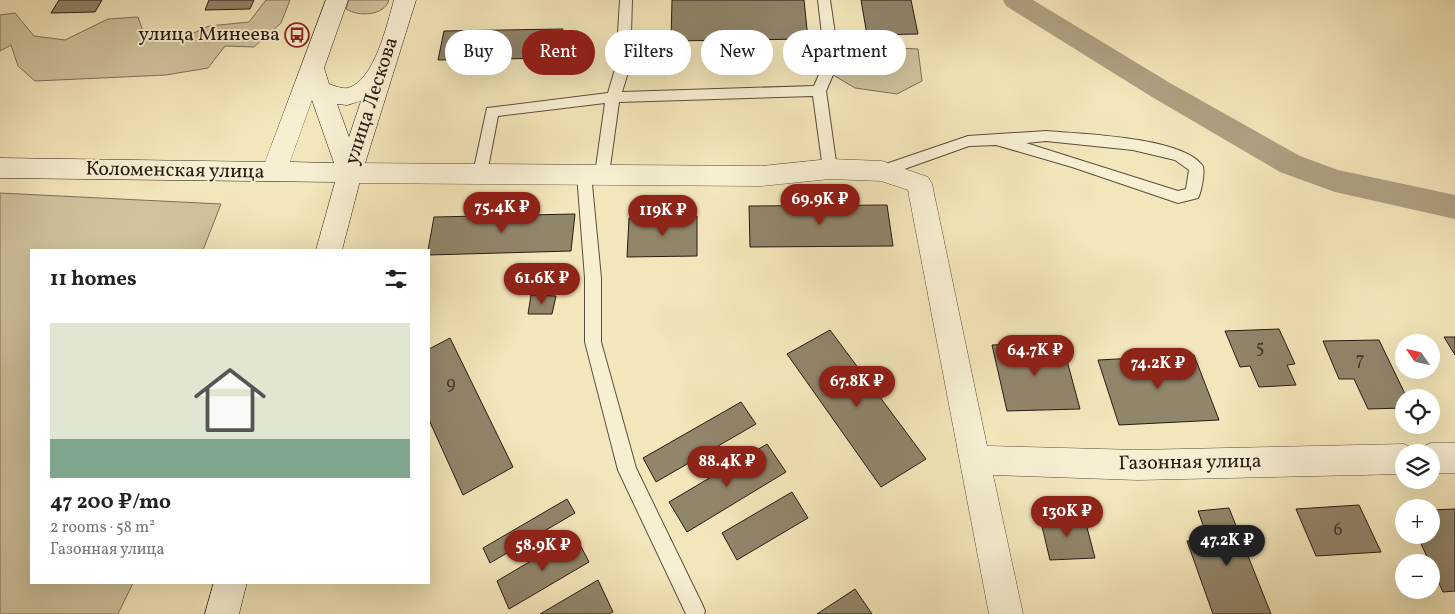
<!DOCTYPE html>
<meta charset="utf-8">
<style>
body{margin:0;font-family:Vollkorn,serif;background:#f2f2f2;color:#222;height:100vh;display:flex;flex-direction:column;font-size:19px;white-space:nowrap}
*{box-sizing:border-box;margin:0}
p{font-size:16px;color:#767676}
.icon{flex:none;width:28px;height:28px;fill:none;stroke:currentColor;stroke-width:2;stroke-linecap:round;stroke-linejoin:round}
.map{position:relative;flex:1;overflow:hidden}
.drawer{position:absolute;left:30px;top:249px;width:400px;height:335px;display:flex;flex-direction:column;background:#fff;border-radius:0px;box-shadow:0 5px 20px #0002}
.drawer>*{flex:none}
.guide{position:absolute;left:445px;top:30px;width:475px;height:45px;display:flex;gap:10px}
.needle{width:32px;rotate:304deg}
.buttons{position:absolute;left:1395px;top:334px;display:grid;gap:10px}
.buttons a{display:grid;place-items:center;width:45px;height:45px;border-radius:50%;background:#fff;box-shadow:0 5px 20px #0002;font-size:25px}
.price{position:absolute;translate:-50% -42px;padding:0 11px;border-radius:18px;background:#8f2418;color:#fff;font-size:16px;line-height:32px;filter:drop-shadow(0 1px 2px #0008)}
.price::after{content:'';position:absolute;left:50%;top:30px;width:15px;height:11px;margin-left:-8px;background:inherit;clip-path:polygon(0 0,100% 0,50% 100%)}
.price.on{background:#222;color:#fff}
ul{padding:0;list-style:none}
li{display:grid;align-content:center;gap:10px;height:265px;padding:0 20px}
li span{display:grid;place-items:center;height:155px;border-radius:0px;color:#555}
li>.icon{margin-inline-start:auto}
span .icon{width:90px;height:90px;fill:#fffc;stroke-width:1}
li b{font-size:21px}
h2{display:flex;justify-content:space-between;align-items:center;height:60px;padding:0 20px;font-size:21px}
.chip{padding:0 18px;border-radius:22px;background:#fff;box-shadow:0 5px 20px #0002;font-size:18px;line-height:45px}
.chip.on{background:#8f2418;color:#fff}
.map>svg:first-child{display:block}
</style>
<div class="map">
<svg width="1455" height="614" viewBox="0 0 1455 614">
<rect width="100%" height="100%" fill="#f3e6ba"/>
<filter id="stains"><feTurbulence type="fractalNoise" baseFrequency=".004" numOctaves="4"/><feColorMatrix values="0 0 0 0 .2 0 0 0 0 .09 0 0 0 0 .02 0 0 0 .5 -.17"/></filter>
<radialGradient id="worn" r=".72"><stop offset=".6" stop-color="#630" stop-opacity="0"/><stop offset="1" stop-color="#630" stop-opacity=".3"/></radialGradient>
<g fill="#d0c49e" stroke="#7c7059">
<path d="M266 0H290L281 23 254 47 225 46 208 68 166 75 35 81 18 66 11 45 0 51V15L15 13 34 36 65 40 108 19 138 17 145 37H185L209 26 249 22Z"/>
<path d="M349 0H389C384 16 359 17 346 9Z"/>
<path d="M899 48 918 49 922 81 897 94 855 88 823 69 834 55Z"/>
<path d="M0 193 221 204 203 250H31V582L133 583 118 614H0Z"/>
</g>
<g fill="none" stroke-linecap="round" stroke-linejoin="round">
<path fill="#aea182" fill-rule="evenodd" d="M1003 0H1033L1170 83 1300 156 1338 170 1455 195V219L1335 192 1280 172 1152 97 1006 6Z"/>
</g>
<g fill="#91856a" stroke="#271c14">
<path d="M59 0H102L95 12 51 13Z"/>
<path d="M209 0H254L250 9 205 10Z"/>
<path d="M672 0H804L808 39 671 41Z"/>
<path d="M861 0H911L918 34 867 35Z"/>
<path d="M563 29 559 58 438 60 444 31Z"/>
<path d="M887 205 893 246 750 247 749 206Z"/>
<path d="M575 214 571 251 429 255 428 250 434 217Z"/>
<path d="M697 216V256L627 257 629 218Z"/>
<path d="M531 295 556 296 552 314H528Z"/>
<path d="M1279 329 1295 364 1287 365 1296 385 1259 387 1250 366 1240 367 1225 331Z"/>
<path d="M830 330 926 459 881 487 787 354Z"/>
<path d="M1444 337H1455V355Z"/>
<path d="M450 338 513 467 463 495 429 420V349Z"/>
<path d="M1379 340 1407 398H1404V408L1368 409 1354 379H1339L1323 341Z"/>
<path d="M1062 342 1080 409 1007 411 992 345Z"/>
<path d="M1194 355 1219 420 1119 425 1098 360Z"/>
<path d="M741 402 756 424 656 482 643 458Z"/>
<path d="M767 444 786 472 687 532 669 502Z"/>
<path d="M792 492 808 518 737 560 722 533Z"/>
<path d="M567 499 575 513 490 563 483 548Z"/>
<path d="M1359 505 1381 552 1316 556 1296 509Z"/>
<path d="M1229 508 1271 614H1213L1187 541 1208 539 1198 511Z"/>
<path d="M1455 509V591L1443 592 1417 535H1431V510Z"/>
<path d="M1084 516 1095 558 1050 560 1040 518Z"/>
<path d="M575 535 589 562 509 609 497 581Z"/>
<path d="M598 580 613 612 609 614H540Z"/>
<path d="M855 589 872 614H817Z"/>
</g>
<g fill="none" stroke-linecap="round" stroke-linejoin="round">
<g stroke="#5a4e3e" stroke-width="2">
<g id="lane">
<path d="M620 0H632L630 66 622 92 814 86 825 61 818 0H830L839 61 826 91 837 169 835 173 830 175 825 173 823 169 813 96 619 102 609 174 607 178 602 180 597 178 595 174 605 103 498 116 487 173 485 177 480 179 475 177 473 173 487 108 608 93 616 66Z"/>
<path d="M1046 131C1081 134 1181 137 1202 165 1206 169 1201 193 1198 198L1178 203 1072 167 996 145 969 146 882 177 877 175 875 171 877 167 968 136ZM1046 141 1133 150 1175 160 1189 170 1186 189 1178 191 1026 143Z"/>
<path d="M584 168 589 170 591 174 601 278V342L636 468 702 604 705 611 704 614H686L618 470 585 342V278L577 174 579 170Z"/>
</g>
</g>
<g stroke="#5a4e3e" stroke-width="1">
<g id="street">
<path d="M830 159 882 161 928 177 932 184 987 446 1138 450 1404 444 1415 449 1416 452H1404V474L1138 480 993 475 1023 614H989L908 190 881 181 830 179 761 186 350 183 341 180 338 173 341 166 350 163 761 166Z"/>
<path d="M1431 443H1455V473H1431V452H1418L1420 448Z"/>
</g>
</g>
<g stroke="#271c14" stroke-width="1">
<g id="secondary">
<path d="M326 0H348L324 68 329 84C335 86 342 89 348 88 375 80 387 24 394 0H416L362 173 342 250H316L335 182 0 178V158L265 162ZM312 100 334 163 290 162ZM361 101 349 137 337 104 347 105Z"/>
<path d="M214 582H247L239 614H205Z"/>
</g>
</g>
<use href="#lane" fill="#f7efd2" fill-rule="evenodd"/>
<use href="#street" fill="#f7efd2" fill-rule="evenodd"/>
<use href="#secondary" fill="#f7efd2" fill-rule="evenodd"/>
</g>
<defs>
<g id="bus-ring" transform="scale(1.25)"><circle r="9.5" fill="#f7efd2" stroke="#8f2418" stroke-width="1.5"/><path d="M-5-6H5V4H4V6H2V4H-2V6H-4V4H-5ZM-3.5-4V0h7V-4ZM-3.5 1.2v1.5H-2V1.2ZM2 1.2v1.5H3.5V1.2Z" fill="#8f2418"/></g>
</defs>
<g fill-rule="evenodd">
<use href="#bus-ring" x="297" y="35"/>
</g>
<g text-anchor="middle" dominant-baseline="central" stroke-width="4" stroke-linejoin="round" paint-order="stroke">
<g font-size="18" fill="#42362a">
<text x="1260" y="348">5</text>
<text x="1360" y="360">7</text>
<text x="451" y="384">9</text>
<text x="1338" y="530">6</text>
</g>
<g font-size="20" fill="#271c14" stroke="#f7efd2" text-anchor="end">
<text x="280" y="35">улица Минеева</text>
</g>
<g font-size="20" fill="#271c14" stroke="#f7efd2">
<text transform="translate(372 101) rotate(-72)">улица Лескова</text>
<text transform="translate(175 171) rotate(1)">Коломенская улица</text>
<text transform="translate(1190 463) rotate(-1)">Газонная улица</text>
</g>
</g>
<rect width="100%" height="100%" filter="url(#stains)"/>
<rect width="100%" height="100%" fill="url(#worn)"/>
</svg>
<div class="buttons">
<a><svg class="needle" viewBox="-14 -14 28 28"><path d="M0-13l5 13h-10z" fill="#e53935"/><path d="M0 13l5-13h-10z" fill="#767676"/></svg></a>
<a><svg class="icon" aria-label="locate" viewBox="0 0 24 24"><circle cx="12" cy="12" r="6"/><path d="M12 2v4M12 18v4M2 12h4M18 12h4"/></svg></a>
<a><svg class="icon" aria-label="layers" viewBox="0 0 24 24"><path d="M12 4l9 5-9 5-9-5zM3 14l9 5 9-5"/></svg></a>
<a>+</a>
<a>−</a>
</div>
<b class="price" style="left:820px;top:226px">69.9K ₽</b>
<b class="price" style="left:502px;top:234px">75.4K ₽</b>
<b class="price" style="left:663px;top:237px">119K ₽</b>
<b class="price" style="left:542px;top:305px">61.6K ₽</b>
<b class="price" style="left:1035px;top:377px">64.7K ₽</b>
<b class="price" style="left:1158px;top:390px">74.2K ₽</b>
<b class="price" style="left:857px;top:408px">67.8K ₽</b>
<b class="price" style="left:727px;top:488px">88.4K ₽</b>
<b class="price" style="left:1067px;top:538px">130K ₽</b>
<b class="price on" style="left:1227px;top:567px">47.2K ₽</b>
<b class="price" style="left:543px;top:572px">58.9K ₽</b>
<div class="guide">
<a class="chip">Buy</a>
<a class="chip on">Rent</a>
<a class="chip">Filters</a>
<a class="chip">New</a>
<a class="chip">Apartment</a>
</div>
<section class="drawer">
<h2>11 homes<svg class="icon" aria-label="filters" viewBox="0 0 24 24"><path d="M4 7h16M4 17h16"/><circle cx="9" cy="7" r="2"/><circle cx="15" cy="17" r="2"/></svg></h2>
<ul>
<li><span style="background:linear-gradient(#dfe7d0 75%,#7fa58c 0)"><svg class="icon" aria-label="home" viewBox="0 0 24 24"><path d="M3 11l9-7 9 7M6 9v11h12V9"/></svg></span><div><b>47 200 ₽/mo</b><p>2 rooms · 58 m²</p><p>Газонная улица</p></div></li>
</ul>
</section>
</div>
